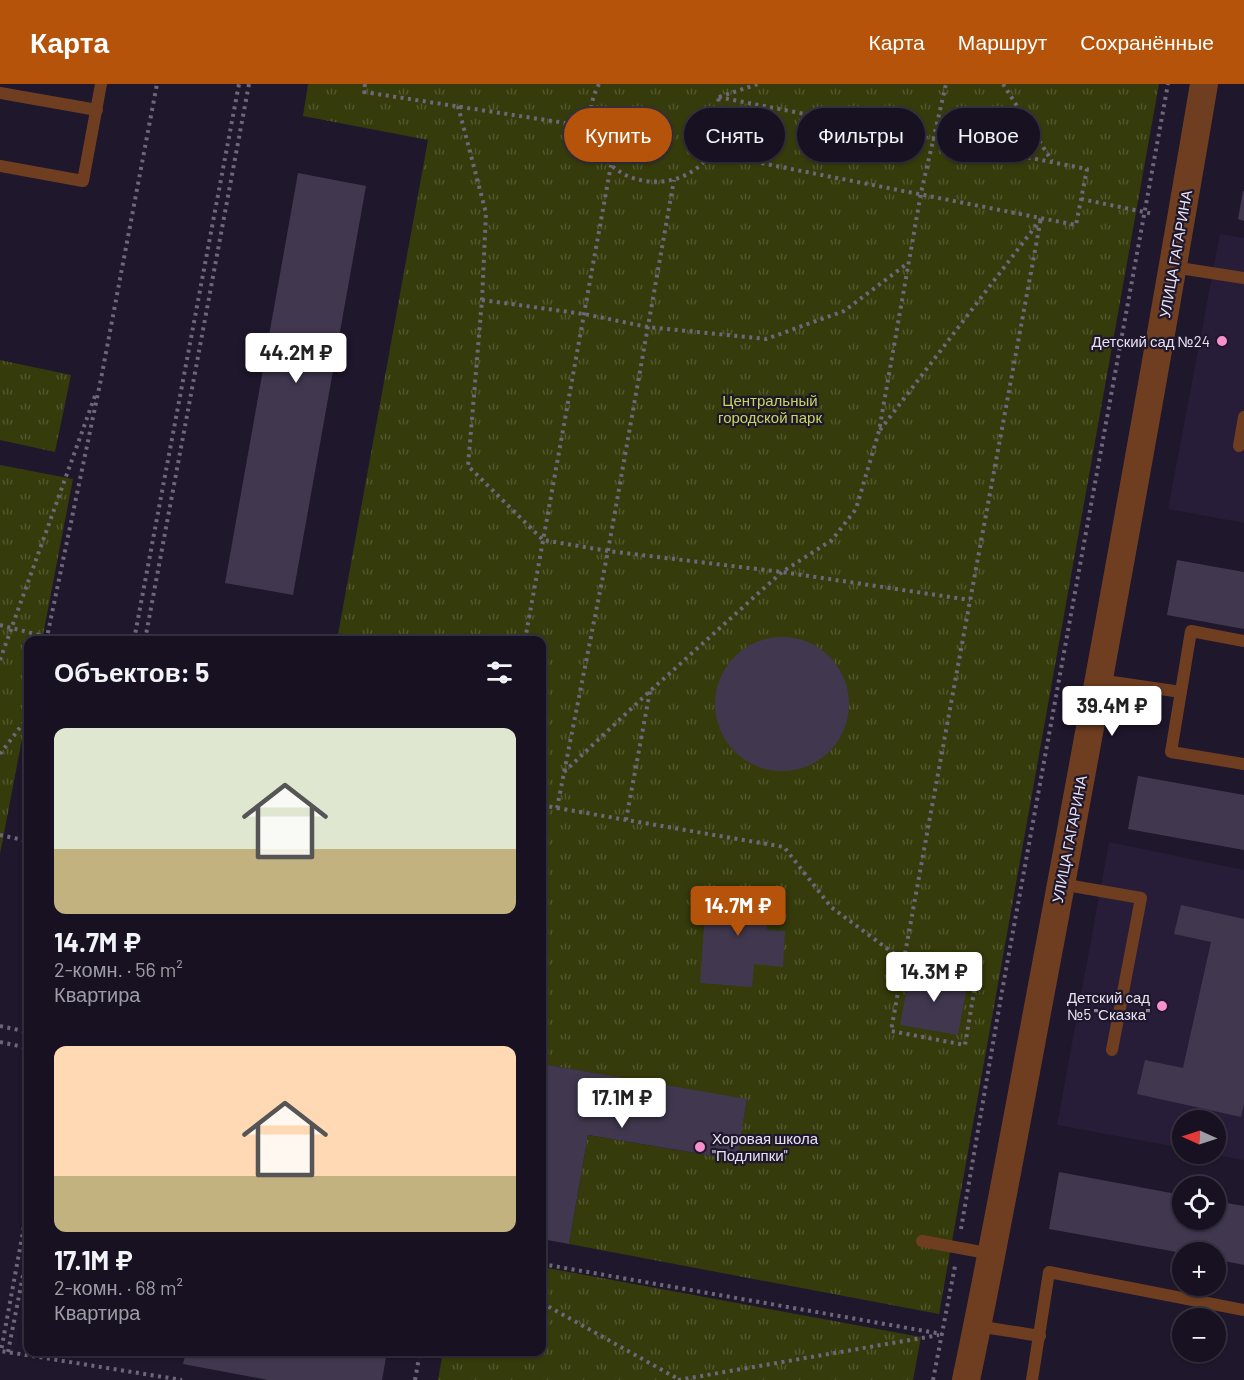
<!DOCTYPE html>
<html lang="ru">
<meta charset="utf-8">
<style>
body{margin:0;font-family:Barlow,sans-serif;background:#201a2a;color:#f1f3f6;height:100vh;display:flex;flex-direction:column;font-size:22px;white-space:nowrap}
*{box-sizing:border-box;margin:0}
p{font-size:20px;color:#9e9da5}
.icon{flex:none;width:33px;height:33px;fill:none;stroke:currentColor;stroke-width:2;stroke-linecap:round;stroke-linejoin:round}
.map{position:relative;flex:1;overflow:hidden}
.details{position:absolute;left:24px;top:552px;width:522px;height:720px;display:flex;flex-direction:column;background:#171121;border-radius:12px;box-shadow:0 2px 4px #0004,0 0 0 2px #36313f}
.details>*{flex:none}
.guide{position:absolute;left:564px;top:24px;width:570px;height:54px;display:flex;gap:12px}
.needle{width:39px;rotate:273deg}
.fabs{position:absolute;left:1172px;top:1026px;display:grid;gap:12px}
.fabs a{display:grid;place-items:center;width:54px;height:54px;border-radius:50%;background:#171121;box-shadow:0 2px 4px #0004,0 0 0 2px #36313f;font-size:30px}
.price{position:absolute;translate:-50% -51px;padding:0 14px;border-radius:6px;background:#fff;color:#222;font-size:20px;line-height:39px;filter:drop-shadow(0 2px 3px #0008)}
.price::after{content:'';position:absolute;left:50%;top:36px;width:18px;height:14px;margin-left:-9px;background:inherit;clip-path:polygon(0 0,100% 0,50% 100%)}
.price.on{background:#b45309;color:#fff}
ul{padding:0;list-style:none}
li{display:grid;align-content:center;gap:12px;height:318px;padding:0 30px}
li span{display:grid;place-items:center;height:186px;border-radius:12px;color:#555}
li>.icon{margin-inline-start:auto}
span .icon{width:108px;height:108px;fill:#fffc;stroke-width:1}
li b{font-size:26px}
h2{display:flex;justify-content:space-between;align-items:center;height:72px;padding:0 30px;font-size:26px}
.tag{padding:0 21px;border-radius:27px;background:#171121;box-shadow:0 2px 4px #0004,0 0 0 2px #36313f;font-size:21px;line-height:54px}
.tag.on{background:#b45309;color:#fff}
header{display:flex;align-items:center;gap:36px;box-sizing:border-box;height:84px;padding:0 30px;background:#b45309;color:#fff}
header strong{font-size:28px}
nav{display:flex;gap:33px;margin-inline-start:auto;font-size:21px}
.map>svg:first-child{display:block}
</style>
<header>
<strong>Карта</strong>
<nav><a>Карта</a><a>Маршрут</a><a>Сохранённые</a></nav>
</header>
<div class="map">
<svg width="1244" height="1296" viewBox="0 0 1244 1296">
<defs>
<pattern id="grass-tufts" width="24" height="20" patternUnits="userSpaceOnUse" patternTransform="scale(1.5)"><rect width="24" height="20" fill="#353b0b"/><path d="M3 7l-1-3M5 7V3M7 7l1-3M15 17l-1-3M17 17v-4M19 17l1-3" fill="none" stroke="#52572f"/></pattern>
</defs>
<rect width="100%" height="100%" fill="#1f172c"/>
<g fill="#281d38">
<path d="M1220 150 1244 154V439L1168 425Z"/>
<path d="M1109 758 1244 786V1076L1209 1070H1215V1036H1182V1064L1057 1041Z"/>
</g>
<g fill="url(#grass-tufts)">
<path d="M308 0H1159L939 1230 569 1160 588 1051 736 1076 747 1016 542 980V826L547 790 542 788V556H337L428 56 303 32Z"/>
<path d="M0 276 71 291 55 368 0 356Z"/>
<path d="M0 381 73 395 42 556H28V624L0 770Z"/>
<path d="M542 1183 921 1253 913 1296H438L443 1268H542Z"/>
</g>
<g fill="#41384f">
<path d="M298 89 366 102 293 511 225 499Z"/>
<path d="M1243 107H1244V137L1238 135Z"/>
<path d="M1177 476 1244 488V545L1167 531Z"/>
<circle cx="782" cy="620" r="67"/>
<path d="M1138 692 1244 711V766L1128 745Z"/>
<path d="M707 802 770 807 767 846 785 847 783 883 754 880 752 903 700 899Z"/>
<path d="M1181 821 1244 835V1020L1241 1033 1137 1010 1145 976 1183 984 1211 858 1174 850Z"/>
<path d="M910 887 968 897 958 951 900 941Z"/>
<path d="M542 980 747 1015 737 1076 588 1051 569 1160 542 1155Z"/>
<path d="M1059 1088 1182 1111V1136H1215V1117L1244 1122V1181L1215 1175V1168L1182 1169 1049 1145Z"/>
<path d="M186 1268H387L382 1296H268L183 1280Z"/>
</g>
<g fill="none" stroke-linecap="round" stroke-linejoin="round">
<g stroke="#6e6779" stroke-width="4" stroke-dasharray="3 4.5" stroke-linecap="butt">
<path d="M365 0 364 8 591 43"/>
<path d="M599 0C590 17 588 35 594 54 613 114 703 112 719 50 722 38 720 26 718 13"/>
<path d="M1003 0 1052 77"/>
<path d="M719 13 758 0"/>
<path d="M458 22 486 129 482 216 468 382 543 456 608 467 782 488 970 516"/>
<path d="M710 69 1076 141 1087 85 718 13"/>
<path d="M1081 115 1154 130"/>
<path d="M482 216 584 230 648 243 766 255 844 227 908 179"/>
<path d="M880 346 1041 135"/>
<path d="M0 541 47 553 101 295 157 0"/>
<path d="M47 556V553L59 556"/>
<path d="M134 556 239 0"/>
<path d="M145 556 249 0"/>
<path d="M525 556 611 81"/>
<path d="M0 576 96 309"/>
<path d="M0 670 28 633"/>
<path d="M564 688 650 607 782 488 832 456 856 425 879 347 921 109 946 0"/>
<path d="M542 721 557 724 608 467 674 96"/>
<path d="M557 724 784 763 831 823 904 877 977 890 965 961 891 947C940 676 991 405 1041 134"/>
<path d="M626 736 650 607"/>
<path d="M0 751 28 757"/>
<path d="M0 942 28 948"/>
<path d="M0 958 28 964"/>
<path d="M28 1121 1 1267 182 1296"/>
<path d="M961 1145 1001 913 1168 0"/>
<path d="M542 1180 942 1250"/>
<path d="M542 1219 680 1296"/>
<path d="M8 1268 28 1166"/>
<path d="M415 1296 420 1268"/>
<path d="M678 1296 939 1251"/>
<path d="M933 1296 955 1182"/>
</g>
<g stroke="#6f3e21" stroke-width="12">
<path d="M0 9 97 26"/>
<path d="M0 82 83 97 101 0"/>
<path d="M1173 183 1244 194"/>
<path d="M1239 362 1244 333"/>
<path d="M1244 557 1191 547 1171 668 1244 680"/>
<path d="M1099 596 1181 608"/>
<path d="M1061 800 1141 814 1112 966"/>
<path d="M922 1157 992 1170"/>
<path d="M977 1242 1040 1252"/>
<path d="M1032 1296 1049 1188 1244 1226"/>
</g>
<path stroke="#6f3e21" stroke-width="28" d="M966 1296C997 1149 1023 1001 1051 854 1104 570 1156 285 1204 0"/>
</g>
<g fill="#f790cd" stroke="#1f172c" stroke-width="2">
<circle cx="1222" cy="257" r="6"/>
<circle cx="1162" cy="922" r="6"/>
<circle cx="700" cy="1063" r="6"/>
</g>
<g text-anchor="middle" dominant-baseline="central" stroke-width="4.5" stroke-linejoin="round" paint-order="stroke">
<g font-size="15" fill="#e8e3f2" stroke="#1f172c">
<text transform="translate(1175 170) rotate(-80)">УЛИЦА ГАГАРИНА</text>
<text transform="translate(1069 755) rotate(-79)">УЛИЦА ГАГАРИНА</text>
</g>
<g font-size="15" fill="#e8e3f2" stroke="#1f172c" text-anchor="end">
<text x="1210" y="257">Детский сад №24</text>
<text x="1150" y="913">Детский сад<tspan x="1150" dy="17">№5 "Сказка"</tspan></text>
<text x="712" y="1054" text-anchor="start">Хоровая школа<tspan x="712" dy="17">"Подлипки"</tspan></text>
</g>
<g font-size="15" fill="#c7d75b" stroke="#1f172c">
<text x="770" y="316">Центральный<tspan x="770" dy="17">городской парк</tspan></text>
</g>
</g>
</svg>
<div class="fabs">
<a><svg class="needle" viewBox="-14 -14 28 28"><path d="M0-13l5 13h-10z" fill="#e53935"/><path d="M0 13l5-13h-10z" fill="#9e9da5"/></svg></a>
<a><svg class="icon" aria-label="locate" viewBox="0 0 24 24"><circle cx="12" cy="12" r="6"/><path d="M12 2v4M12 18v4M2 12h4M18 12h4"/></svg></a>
<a>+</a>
<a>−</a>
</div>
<b class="price" style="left:296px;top:300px">44.2M ₽</b>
<b class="price" style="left:1112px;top:653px">39.4M ₽</b>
<b class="price on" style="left:738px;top:853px">14.7M ₽</b>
<b class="price" style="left:934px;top:919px">14.3M ₽</b>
<b class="price" style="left:622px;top:1045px">17.1M ₽</b>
<div class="guide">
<a class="tag on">Купить</a>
<a class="tag">Снять</a>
<a class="tag">Фильтры</a>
<a class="tag">Новое</a>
</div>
<section class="details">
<h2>Объектов: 5<svg class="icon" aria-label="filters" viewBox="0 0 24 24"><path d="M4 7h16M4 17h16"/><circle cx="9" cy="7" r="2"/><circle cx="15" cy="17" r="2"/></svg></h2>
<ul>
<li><span style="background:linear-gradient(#dfe7d0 65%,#c2b280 0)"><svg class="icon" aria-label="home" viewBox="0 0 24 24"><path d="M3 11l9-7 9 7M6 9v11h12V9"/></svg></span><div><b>14.7M ₽</b><p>2-комн. · 56 m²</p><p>Квартира</p></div></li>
<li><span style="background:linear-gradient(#ffd9b3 70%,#c2b280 0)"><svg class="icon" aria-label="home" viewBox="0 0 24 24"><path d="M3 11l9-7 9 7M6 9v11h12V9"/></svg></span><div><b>17.1M ₽</b><p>2-комн. · 68 m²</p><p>Квартира</p></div></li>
</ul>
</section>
</div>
